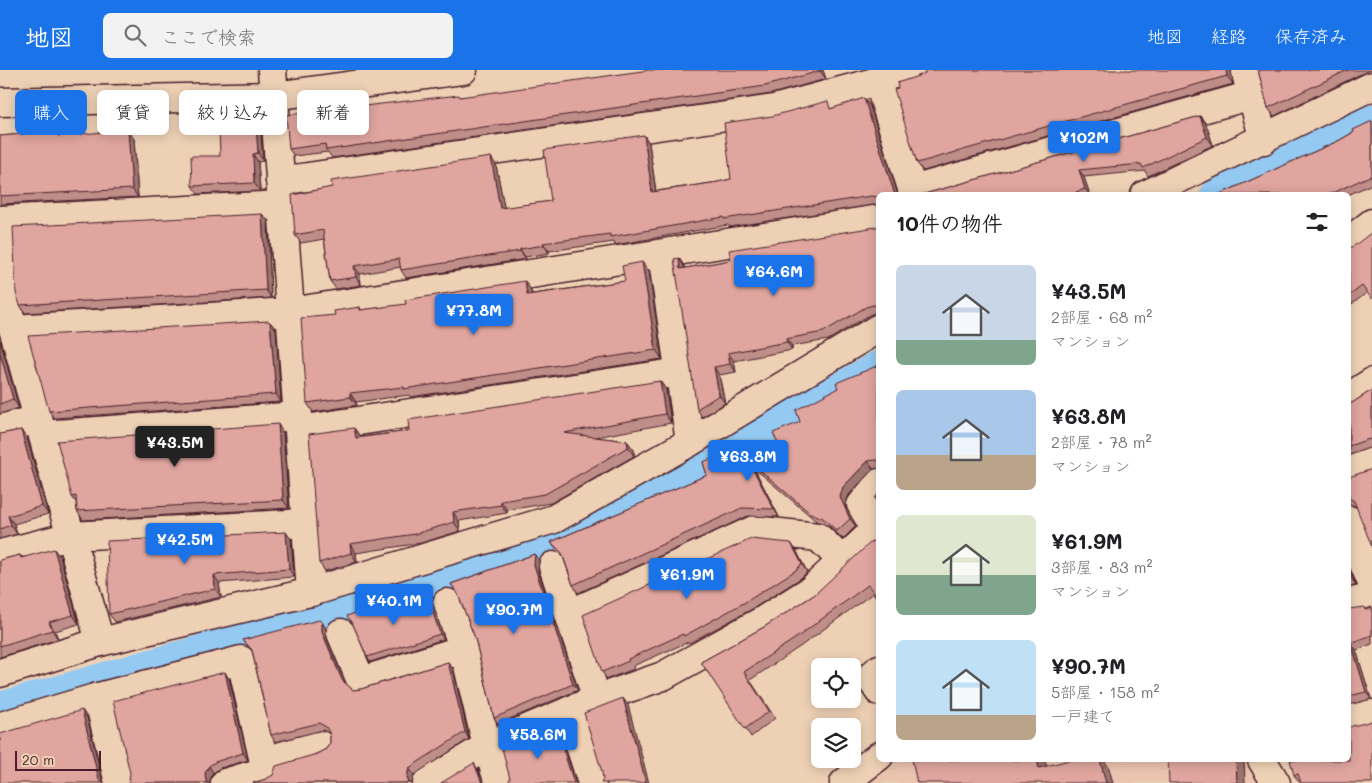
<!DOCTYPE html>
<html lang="ja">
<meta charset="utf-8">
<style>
body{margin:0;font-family:Mali,"Klee One",sans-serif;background:#f2f2f2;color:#202124;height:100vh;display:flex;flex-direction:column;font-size:19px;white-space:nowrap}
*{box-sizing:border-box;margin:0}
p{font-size:16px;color:#757577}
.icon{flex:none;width:28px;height:28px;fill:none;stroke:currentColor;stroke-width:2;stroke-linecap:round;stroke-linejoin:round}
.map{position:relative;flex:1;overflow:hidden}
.side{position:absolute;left:876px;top:122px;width:475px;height:570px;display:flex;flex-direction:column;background:#fff;border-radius:8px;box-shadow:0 2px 12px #0003}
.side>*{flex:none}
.hud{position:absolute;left:15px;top:20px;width:475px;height:45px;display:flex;gap:10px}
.tools{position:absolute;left:811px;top:588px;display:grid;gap:10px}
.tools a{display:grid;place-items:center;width:50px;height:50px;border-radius:8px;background:#fff;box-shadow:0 2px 12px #0003;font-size:25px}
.scale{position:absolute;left:15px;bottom:12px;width:86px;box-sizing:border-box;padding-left:5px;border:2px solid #4a1f2b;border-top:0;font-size:14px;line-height:18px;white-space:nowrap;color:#4a1f2b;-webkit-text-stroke:4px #eed1b5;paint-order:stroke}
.price{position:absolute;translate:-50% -42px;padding:0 11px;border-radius:5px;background:#1a73e8;color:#fff;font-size:16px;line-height:32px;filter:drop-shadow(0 1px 2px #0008)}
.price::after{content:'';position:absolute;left:50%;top:30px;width:15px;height:11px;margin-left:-8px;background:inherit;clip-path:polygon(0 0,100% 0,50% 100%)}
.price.selected{background:#222;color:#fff}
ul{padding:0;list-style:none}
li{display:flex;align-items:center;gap:15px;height:125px;padding:0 20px}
li span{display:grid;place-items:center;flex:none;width:140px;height:100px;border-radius:8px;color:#555}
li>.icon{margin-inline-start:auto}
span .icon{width:60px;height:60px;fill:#fffc;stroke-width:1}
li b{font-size:21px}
h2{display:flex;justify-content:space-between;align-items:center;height:60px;padding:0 20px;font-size:21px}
.pill{padding:0 18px;border-radius:8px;background:#fff;box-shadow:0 2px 12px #0003;font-size:18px;line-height:45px}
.pill.selected{background:#1a73e8;color:#fff}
header{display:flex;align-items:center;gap:30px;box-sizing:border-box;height:70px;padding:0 25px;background:#1a73e8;color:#fff}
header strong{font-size:24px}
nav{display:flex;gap:28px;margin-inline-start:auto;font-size:18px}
.search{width:350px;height:45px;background:#f2f2f2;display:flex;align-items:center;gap:12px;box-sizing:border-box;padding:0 18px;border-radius:8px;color:#757577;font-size:19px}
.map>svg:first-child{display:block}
</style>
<header>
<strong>地図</strong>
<div class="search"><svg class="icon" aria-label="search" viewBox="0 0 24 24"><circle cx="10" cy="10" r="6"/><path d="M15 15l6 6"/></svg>ここで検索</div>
<nav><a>地図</a><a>経路</a><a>保存済み</a></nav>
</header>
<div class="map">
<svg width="1372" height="713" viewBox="0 0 1372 713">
<rect width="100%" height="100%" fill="#eed1b5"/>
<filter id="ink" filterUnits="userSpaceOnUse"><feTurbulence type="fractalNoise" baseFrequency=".02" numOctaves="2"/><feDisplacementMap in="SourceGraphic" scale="10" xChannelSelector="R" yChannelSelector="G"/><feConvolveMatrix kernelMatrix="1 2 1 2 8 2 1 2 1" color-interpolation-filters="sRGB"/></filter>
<g filter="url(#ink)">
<path fill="#eac4ae" d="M895 690H1256L1267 713H865Z"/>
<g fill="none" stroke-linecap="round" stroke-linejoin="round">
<g stroke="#94c9f2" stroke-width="30">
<path d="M1215 125 1372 49"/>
<path d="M0 637 481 500 573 469 879 295"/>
</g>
<g stroke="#4a1f2b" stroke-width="31">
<g id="minor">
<path d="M272 0 311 522"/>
<path d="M1245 0 1264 70"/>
<path d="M878 10 914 125"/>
<path d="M0 32 274 26 463 0"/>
<path d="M280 111 774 39 919 0"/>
<path d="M912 120 1252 25"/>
<path d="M1145 125 1372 16"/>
<path d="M0 150 282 135"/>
<path d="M2 150 6 233 100 572"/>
<path d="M1349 171 1372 153"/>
<path d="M662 185 690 372"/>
<path d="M13 259 290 242 879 149"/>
<path d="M1349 327 1372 312"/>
<path d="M0 359 38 349"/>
<path d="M299 360 680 302"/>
<path d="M43 365 298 346"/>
<path d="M1349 401 1372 392"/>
<path d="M879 413 861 435 879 464"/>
<path d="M1349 450 1356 475 1372 513"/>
<path d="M0 484 71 466 306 453"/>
<path d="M553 496 597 629"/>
<path d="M447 533 464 579 487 676 499 713"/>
<path d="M1349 533 1372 527"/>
<path d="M569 544 754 460 818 467 843 491"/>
<path d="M341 563 361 611 464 579"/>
<path d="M879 599 870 607 879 621"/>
<path d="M0 603 100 572 311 522 554 449 690 372 879 258"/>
<path d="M98 627 119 713"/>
<path d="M569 641 592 713"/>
<path d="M1349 649 1372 644"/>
<path d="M1 656 98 627 241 590 266 701 225 713"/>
<path d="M1262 690 1276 713"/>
<path d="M264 691 320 675"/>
<path d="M427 713 487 676 597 629 663 606 762 551 811 520 875 460"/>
<path d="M844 713 879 686"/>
</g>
</g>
<use href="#minor" stroke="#eed1b5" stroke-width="28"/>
</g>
<g fill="#c08e88" stroke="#4a1f2b">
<path d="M823 0 826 9 771 24 332 88 328 82 294 86 289 79 461 27Z"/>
<path d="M1231 0 1233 14 923 101 917 93 898 18 924 4Z"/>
<path d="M1258 0H1372V2H1365L1274 46 1268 38Z"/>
<path d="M870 36 898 125H879V134L730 157 728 155 615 175 614 172 549 181V183L525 187 526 189 406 208 401 200V197L360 204 361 215 336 219 330 211 324 169 301 173 295 165 496 95 504 138 551 131 644 65 649 73 656 121 718 112 731 109 833 38Z"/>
<path d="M1200 46 1206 54 1213 75 1148 106 1145 101 1084 107 1090 125H921Z"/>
<path d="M1372 51V114L1348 125H1218L1338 71 1354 62Z"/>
<path d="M256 56 261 63 263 91 258 92 260 121 198 124 192 116 220 86Z"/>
<path d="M57 61 60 66 134 69 138 127 0 134V66Z"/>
<path d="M262 144 268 151 271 228 25 243 20 235Z"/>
<path d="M879 155V243L871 244 828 270 792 276V280L734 291 736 302 719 305 725 333 702 347 697 339 679 188 684 196 685 198 731 190 876 157Z"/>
<path d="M1349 178 1367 223 1349 236Z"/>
<path d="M649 201 662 289 410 327 409 325 356 332 357 335 313 342 307 333 335 245 360 237 361 240 531 220 532 224 625 211Z"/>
<path d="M270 252 276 259 281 332 54 348 49 341Z"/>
<path d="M0 270 19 338 0 344Z"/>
<path d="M879 295V398L873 399 849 425 845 435 856 456 843 469 829 456 816 451 754 398 779 447 748 446 578 523 573 515 563 487 556 480 551 472 707 405 703 392 787 391 800 352 838 318Z"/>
<path d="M660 311 666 320 671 353 596 367 627 371 634 380V386L551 433 507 440V443L459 451 460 461 421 473 356 483 357 492 325 501 319 493 354 358 360 367 409 361Z"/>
<path d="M1372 320V377L1349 385V334L1352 333Z"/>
<path d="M21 360 27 368 48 444 14 454 17 464 0 469V364Z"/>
<path d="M283 363 289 438 83 450 77 441 76 432 72 427Z"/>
<path d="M1349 407 1357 437 1352 435H1349Z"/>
<path d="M291 469 294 507 219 513 221 527 115 552 109 544Z"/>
<path d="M879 470V530L873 523 801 576 750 610 775 648 751 667 701 592 764 557 814 525Z"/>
<path d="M796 480 807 502 801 508 754 538 689 573 688 572 633 596 634 599 607 609 602 602Z"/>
<path d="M535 484 539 490 538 501 578 620 498 654 494 648 475 568 458 524 451 514Z"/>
<path d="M20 485 22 487H60L79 554 55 561 58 569 0 587V490Z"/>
<path d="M1349 498 1356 515 1349 518Z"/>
<path d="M428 527 432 531 444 569 370 592 367 587 376 535 380 541Z"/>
<path d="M1372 537V574L1356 580 1371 629 1349 635V539H1366Z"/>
<path d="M322 552 326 559 327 569 345 613 353 620 361 619 448 592 453 599 469 669 414 705 412 713H253L266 709 326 679 330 673V664L323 660 275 672 271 665 252 581 243 570Z"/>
<path d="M229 609 248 690 220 698 213 703 210 710V713H128Z"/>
<path d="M1349 690 1299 712 1294 705Z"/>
</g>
<g fill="#9c746f" stroke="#4a1f2b">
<path d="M820 0H823L826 9 820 1Z"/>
<path d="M1226 0H1231L1233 14 1227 6Z"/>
<path d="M864 28 870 36 898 125H896L894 122Z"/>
<path d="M1200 46 1206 54 1213 75 1207 67Z"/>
<path d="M256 56 261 63 263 91 258 83Z"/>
<path d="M128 60 134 69 138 127 132 119Z"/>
<path d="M644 65 649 73 657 130 652 122Z"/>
<path d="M253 84 258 92 260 121 254 113Z"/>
<path d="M491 87 496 95 506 146 500 138Z"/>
<path d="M1079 100 1084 107 1090 125 1085 119Z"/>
<path d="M262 144 268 151 271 228 266 220Z"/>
<path d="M543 173 549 181V183L544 175Z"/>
<path d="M520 179 525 187 526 189 520 181Z"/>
<path d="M679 188 684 196 686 207 680 199Z"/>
<path d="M642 192 649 201 662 289 656 280Z"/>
<path d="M354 196 360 204 361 215 356 207Z"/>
<path d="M525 211 531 220 533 233 527 225Z"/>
<path d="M270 252 276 259 281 332 276 324Z"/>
<path d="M786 269 792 276V280L787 272Z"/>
<path d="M0 270 19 338 13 329 0 283Z"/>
<path d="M728 283 734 291 736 302 730 294Z"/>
<path d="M714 297 719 305 725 333 719 325Z"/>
<path d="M660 311 666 320 671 353 665 344Z"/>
<path d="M350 323 356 332 357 335 350 327Z"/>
<path d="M278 354 283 363 289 438 283 430Z"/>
<path d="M354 358 360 366 362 377 356 368Z"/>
<path d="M21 360 27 368 48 444 42 436Z"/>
<path d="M627 371 634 380V386L628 377Z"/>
<path d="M748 390 754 398 779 447 774 439Z"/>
<path d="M868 391 873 399 849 425 845 435 856 456 850 449 840 427 843 417Z"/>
<path d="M501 431 507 440V443L501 435Z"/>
<path d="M453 442 459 451 460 461 454 452Z"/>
<path d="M8 446 14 454 17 464 11 455Z"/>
<path d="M286 462 291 469 294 507 289 499Z"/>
<path d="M791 473 796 480 807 502 802 494Z"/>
<path d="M350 474 356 483 357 492 351 483Z"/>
<path d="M54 479 60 487 79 554 73 545Z"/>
<path d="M535 484 539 490 538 501 578 620 573 614 534 495Z"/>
<path d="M1349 498 1356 515 1351 508 1349 503Z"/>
<path d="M214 505 219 513 221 527 215 519Z"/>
<path d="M428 527 432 531 444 569 440 564Z"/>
<path d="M49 552 55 561 58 569 52 560Z"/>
<path d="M322 552 326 559 327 569 347 617 342 610 322 562Z"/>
<path d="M1351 573 1356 580 1371 629 1366 622Z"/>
<path d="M448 592 453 599 469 669 465 662Z"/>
<path d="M225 602 229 609 248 690 243 683Z"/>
<path d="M623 628 628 635 649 713H646Z"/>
<path d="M82 640 87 647 103 713H101L99 710Z"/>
<path d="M555 655 559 662 576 713H574L573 712Z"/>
<path d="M1037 690H1045L1050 713 1039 698Z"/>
<path d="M1100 690H1104L1109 698 1113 713H1106Z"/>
<path d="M1236 690H1244L1245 713H1237Z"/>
<path d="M474 693 478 700 484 713H482Z"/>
<path d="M209 696 213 703 210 710V713H207L206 711 205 703Z"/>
<path d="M409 698 414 705 412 713H409L407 707Z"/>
</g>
<g fill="#dfa59e" stroke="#4a1f2b">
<path d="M649 0H820V1L765 16 326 80 325 74 289 79 286 45 459 25 460 27Z"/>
<path d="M926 0H1226L1227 6 917 93 894 19 898 18 897 13 924 4Z"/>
<path d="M1258 0H1348L1268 38Z"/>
<path d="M864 28 894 122 896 125H879V127L871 126 724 149V147L610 167V164L543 173 544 175 520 179V181L401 200 399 189 354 196 356 207 330 211 323 160 295 165 292 125 332 117 331 111 491 87 500 138 551 131 544 80 644 65 652 122 718 112 731 109 724 53 772 46 828 31 830 39Z"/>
<path d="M1200 46 1207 67 1143 98 1141 94 1079 100 1085 119 1076 122 1077 125H921Z"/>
<path d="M1372 51V105L1328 125H1218L1338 71 1354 62 1353 60Z"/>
<path d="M256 56 258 83 253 84 254 113 192 116 191 86H220L219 57Z"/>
<path d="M128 60 132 119 0 126V66L57 61 58 66Z"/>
<path d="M262 144 266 220 20 235 16 223 13 157Z"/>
<path d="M879 155V236L873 235 866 237 823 262 786 269 787 272 728 283 730 294 714 297 719 325 697 339 674 189 679 188 680 199 731 190 729 180 876 157Z"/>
<path d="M1372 162V229L1362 216 1349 226V178L1354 176Z"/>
<path d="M642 192 656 280 404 319V317L350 323V327L307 333 301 248 335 245 334 241 360 237V240L406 234 405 230 525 211 527 225 625 211 622 196Z"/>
<path d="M268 251 270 252 276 324 49 341 28 266Z"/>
<path d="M0 283 13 329 0 334Z"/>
<path d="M879 295V391L876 390 868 391 843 417 840 427 850 449 837 461 823 448 810 443 748 390 774 439 742 438 573 515 562 483 551 472 707 405 703 392 724 384 787 391 773 363 800 352 796 340 838 318 836 313Z"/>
<path d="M660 311 665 344 564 363 627 371 628 377 545 424 501 431V435L453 442 454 452 415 464 350 474 351 483 319 493 309 364 354 358 356 368 409 361 408 350Z"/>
<path d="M1372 320V371L1369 369 1349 376V334L1352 333Z"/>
<path d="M278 354 283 430 77 441 76 426 72 427 57 371Z"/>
<path d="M21 360 42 436 8 446 11 455 0 459V364Z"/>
<path d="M1372 399V477L1354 431 1349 428V407Z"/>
<path d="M879 423V435L875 428Z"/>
<path d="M286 462 289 499 214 505 215 519 109 544 107 471Z"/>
<path d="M751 469 791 473 802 494 796 500 749 530 684 566 683 564 628 589 629 591 602 602 583 545Z"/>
<path d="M879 470V529L868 515 796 568 744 602 769 641 745 659 701 592 764 557 814 525 872 471Z"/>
<path d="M54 479 73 545 49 552 52 560 0 576V490L20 485 21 488Z"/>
<path d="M535 484 534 495 573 614 494 648 475 568 457 522 451 514Z"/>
<path d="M428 527 440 564 367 587 352 552 347 546 376 535 378 542Z"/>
<path d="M1364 537 1365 540 1372 537V565L1351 573 1366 622 1349 626V539Z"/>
<path d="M319 550 322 552V562L342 610 353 620 361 619 448 592 465 662 409 698 407 707 409 713H253L266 709 273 705 276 696 320 683 326 679 330 673V664L326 657 319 653 271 665 252 580 243 570Z"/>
<path d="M225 602 243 683 215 692 209 696 205 703 206 711 207 713H128L129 710 130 703 113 631Z"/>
<path d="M623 628 646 713H601L603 709 602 702 584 643Z"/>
<path d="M82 640 99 710 101 713H0V664Z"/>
<path d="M1372 651V713H1301L1298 704 1294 705 1290 690H1349V657Z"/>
<path d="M555 655 574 713H508L510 709 502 678Z"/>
<path d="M912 690H1037L1039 698 1069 690H1100L1106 713H917Z"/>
<path d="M1168 690H1236L1237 713H1169Z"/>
<path d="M474 693 482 713H441Z"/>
</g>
</g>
</svg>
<div class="tools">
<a><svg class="icon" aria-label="locate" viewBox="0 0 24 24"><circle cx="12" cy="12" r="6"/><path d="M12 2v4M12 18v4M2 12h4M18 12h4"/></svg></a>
<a><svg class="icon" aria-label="layers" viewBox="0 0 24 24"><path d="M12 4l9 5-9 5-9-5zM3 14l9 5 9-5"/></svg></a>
</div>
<div class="scale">20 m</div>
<b class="price" style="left:1084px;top:93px">¥102M</b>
<b class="price" style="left:774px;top:227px">¥64.6M</b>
<b class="price" style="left:474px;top:266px">¥77.8M</b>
<b class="price selected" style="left:175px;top:398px">¥43.5M</b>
<b class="price" style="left:748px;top:412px">¥63.8M</b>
<b class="price" style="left:185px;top:495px">¥42.5M</b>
<b class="price" style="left:687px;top:530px">¥61.9M</b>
<b class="price" style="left:394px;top:556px">¥40.1M</b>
<b class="price" style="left:514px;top:565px">¥90.7M</b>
<b class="price" style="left:538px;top:690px">¥58.6M</b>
<div class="hud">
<a class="pill selected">購入</a>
<a class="pill">賃貸</a>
<a class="pill">絞り込み</a>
<a class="pill">新着</a>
</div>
<section class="side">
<h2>10件の物件<svg class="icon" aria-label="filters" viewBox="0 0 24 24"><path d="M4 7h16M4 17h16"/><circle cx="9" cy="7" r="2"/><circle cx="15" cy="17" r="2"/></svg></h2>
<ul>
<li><span style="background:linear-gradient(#c9d6e8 75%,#7fa58c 0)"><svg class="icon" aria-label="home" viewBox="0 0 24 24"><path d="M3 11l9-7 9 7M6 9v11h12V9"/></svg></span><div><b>¥43.5M</b><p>2部屋 · 68 m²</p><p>マンション</p></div></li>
<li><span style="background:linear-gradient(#a9c7e8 65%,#b9a48a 0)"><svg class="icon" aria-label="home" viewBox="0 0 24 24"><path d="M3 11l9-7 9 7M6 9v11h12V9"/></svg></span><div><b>¥63.8M</b><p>2部屋 · 78 m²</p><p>マンション</p></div></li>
<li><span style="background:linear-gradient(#dfe7d0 60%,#7fa58c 0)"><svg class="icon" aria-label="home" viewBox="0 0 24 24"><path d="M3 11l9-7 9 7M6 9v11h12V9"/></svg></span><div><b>¥61.9M</b><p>3部屋 · 83 m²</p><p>マンション</p></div></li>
<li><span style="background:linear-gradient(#bfe0f5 75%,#b9a48a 0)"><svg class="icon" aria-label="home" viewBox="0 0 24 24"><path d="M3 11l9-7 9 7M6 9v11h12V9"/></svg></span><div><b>¥90.7M</b><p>5部屋 · 158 m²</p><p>一戸建て</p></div></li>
</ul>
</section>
</div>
